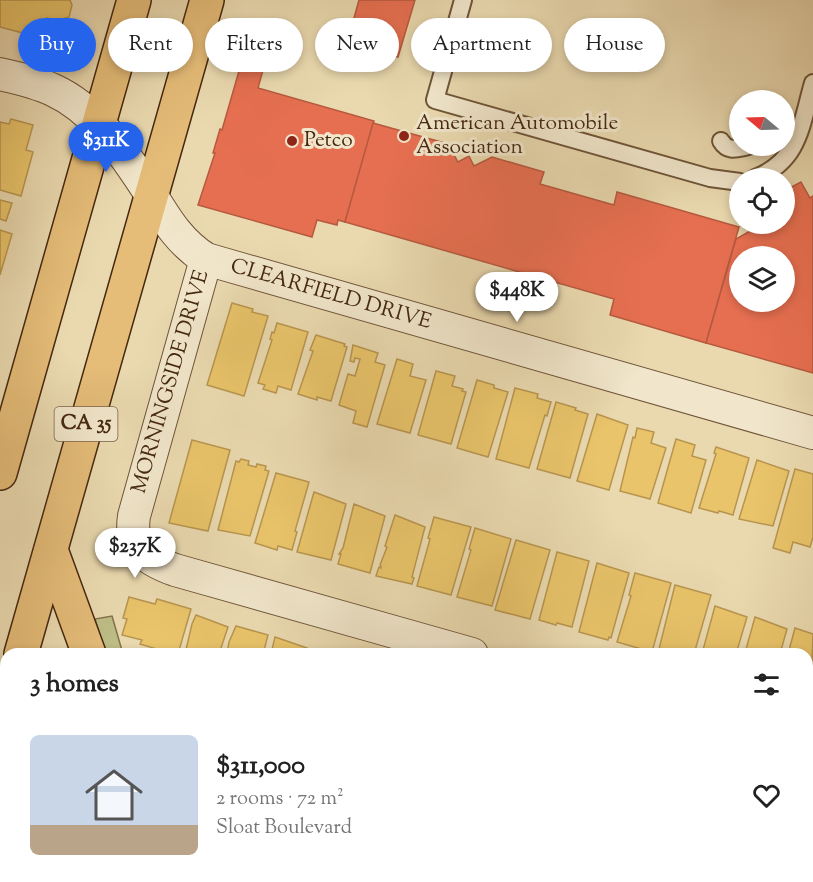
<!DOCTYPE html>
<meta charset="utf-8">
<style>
body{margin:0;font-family:"Sorts Mill Goudy",serif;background:#f2f2f2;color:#222;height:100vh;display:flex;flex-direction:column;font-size:22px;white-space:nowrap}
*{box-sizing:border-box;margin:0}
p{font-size:20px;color:#767676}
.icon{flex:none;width:33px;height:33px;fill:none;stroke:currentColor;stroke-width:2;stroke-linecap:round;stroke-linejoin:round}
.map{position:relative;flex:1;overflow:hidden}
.details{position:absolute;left:0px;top:648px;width:813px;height:234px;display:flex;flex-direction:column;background:#fff;border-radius:18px 18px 0 0;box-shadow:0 3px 9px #0003}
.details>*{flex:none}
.banner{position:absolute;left:18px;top:18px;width:777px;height:54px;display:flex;gap:12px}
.needle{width:39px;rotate:289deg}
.controls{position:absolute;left:729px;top:90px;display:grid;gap:12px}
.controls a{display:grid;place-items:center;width:66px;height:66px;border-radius:50%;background:#fff;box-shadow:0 3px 9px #0003;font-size:30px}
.price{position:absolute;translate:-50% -51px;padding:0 14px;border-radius:21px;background:#fff;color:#222;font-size:20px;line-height:39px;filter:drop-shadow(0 2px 3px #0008)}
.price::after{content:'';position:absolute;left:50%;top:36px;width:18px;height:14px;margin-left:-9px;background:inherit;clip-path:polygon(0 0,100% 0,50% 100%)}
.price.on{background:#2563eb;color:#fff}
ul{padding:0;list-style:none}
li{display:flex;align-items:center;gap:18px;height:150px;padding:0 30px}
li span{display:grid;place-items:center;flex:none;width:168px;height:120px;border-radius:9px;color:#555}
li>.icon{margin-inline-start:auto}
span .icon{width:72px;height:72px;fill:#fffc;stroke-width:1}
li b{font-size:26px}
h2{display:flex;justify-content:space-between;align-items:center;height:72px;padding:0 30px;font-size:26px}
.chip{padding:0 21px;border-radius:27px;background:#fff;box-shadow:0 3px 9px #0003;font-size:21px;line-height:54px}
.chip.on{background:#2563eb;color:#fff}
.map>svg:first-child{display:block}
</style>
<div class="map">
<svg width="813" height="882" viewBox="0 0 813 882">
<rect width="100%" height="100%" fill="#ead9af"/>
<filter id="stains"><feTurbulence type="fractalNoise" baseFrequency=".00333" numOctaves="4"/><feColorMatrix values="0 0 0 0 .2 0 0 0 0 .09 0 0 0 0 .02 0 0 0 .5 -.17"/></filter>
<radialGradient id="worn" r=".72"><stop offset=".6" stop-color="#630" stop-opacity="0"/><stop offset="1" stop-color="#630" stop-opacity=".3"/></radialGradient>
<g fill="#bebd86" stroke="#82724c" stroke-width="1.5">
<path d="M112 616 123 654H105L95 619Z"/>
<path d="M13 876H155L161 882H12Z"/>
<path d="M210 876H237L243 882H216Z"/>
<path d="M278 876H305L311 882H284Z"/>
</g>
<g fill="#e9c46a" stroke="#b8954f" stroke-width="1.5">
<path d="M0 0H70L72 5 69 17 65 18 64 23 47 18 46 21 38 22 34 36 0 27Z"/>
<path d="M11 119 33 125 26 150 33 152 21 196 0 190V122L9 124Z"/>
<path d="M0 200 12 203 6 221 0 219Z"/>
<path d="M0 230 12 234 0 275Z"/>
<path d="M232 303 253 309 252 312 268 316 244 396 207 385Z"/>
<path d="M277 323 308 332 291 390 278 386 276 393 263 389 265 385 258 383 272 340 270 339 272 332 274 333Z"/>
<path d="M316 335 345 344 344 346 347 347 331 401 317 397V400L298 394 313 351 310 350Z"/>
<path d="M353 345 378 353 375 362 385 365 367 427 353 423 356 411 339 405 348 374 355 376 360 359 355 358 354 362 350 361Z"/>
<path d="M397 359 413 364 410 376 426 380 410 433 377 424Z"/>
<path d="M436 371 455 376 452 386 463 389 462 391 466 392 451 444 418 435Z"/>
<path d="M477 380 494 385V388L508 392 488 457 457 448Z"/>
<path d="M515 388 538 394 537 398 551 402 547 416 545 415 529 468 496 459Z"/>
<path d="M556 402 576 408 575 410 588 414 570 478 537 469Z"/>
<path d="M597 414 628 425 609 490 577 481Z"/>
<path d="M637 428 654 432 651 443 666 448 650 499 620 491 633 437 635 438Z"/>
<path d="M676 439 695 445 692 456 706 460 691 513 658 503Z"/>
<path d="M192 440 230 450 208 531 169 523Z"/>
<path d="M716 447 749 458 733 515 719 511 718 513 699 508 716 454 714 453Z"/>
<path d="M241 459 249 461 248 465 256 467 257 464 266 466 265 470 269 471 250 536 218 530 236 461 239 462Z"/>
<path d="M757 460 789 471 773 526 739 519Z"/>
<path d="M795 469 813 474V537L810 547 793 542 790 553 773 548Z"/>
<path d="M276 473 309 482 295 531 297 532 292 550 278 546 277 550 255 543Z"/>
<path d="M314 492 346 504 331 560 297 552Z"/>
<path d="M354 504 385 516 370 573 338 564 341 554H339L343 548Z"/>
<path d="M395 515 425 527 412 577 414 578 412 584 376 576 379 567 381 568V566L380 565 387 547 385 546Z"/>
<path d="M434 517 471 527 451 595 417 586 430 539 428 538Z"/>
<path d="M475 528 511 539 492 606 457 597 471 550 469 549Z"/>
<path d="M516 540 550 550 530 619 495 610Z"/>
<path d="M557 552 589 561 572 627 557 623 556 625 539 620Z"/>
<path d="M597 563 629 573 611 638 609 637 608 640 579 632Z"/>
<path d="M635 573 671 583 652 652 617 642 631 596 629 595Z"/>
<path d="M675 585 711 595 694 654 658 653Z"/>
<path d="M129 597 155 604 157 599 191 609 178 654 160 652V650L140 644 142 640 122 635 127 619 123 618Z"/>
<path d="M715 606 747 617 736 654H701L703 650Z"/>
<path d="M196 615 228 627 219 654H185L192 624Z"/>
<path d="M755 617 787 629 780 654 745 653Z"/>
<path d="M236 626 268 635 263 654H227L229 642Z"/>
<path d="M795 628 813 634 811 694 807 693V654H788Z"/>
<path d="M275 637 307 648 305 654H271Z"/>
<path d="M808 791 813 793V861L808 880 792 876H807Z"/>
<path d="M344 876H412L420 879 419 882H343Z"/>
<path d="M489 876H530L528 882H489Z"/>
<path d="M535 876H578L577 882H534Z"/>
<path d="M587 876H619L640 882H586Z"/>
</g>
<g fill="#e76f51" stroke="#b65a3e" stroke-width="1.5" fill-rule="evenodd">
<path d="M359 0H415L398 57 347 43Z"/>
<path d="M241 64 263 70 258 88 374 121 345 222 338 220 337 225 317 220 312 237 198 205 215 153H213L220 129 222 130Z"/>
<path d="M373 123 448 144 458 162 469 156 474 166 492 157 544 172 540 184 614 205 617 192 739 227 706 343 610 315 614 299 345 222Z"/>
<path d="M801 182 810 198 813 196V373L706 343 736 239 761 225V224H784V191ZM740 256H784V302H740Z"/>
</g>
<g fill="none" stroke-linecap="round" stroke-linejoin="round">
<g stroke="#6e5438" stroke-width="20">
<g id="lane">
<path d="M463 0 435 100 710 178 740 182"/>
<path d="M721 141C728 153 738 148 749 146"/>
<path d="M755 178C800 161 801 124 813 83"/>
</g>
</g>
<g stroke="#6e5438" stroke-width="34">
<g id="street">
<path id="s1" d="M0 74C18 78 36 82 53 90 97 110 124 154 150 193 166 219 179 242 206 259L813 433"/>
<path d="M206 259 134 516C129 548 147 560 175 570L472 654"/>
<path d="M807 749 813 750"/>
<path d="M452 882 454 876"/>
</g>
</g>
<g stroke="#452811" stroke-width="36">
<g id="primary">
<path d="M0 473 134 0"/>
<path d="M51 550 89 654"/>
<path d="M21 654 207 0"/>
<path d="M0 729 6 708"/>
<path d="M0 826 6 822"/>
<path d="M184 876 191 882"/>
<path d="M256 876 262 882"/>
</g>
</g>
<use href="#lane" stroke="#f1e6cb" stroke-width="16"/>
<use href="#street" stroke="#f1e6cb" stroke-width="32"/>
<use href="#primary" stroke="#e5bc78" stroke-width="33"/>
</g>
<g fill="#8f2418" stroke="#f1e6cb" stroke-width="2">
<circle cx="404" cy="136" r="6"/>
<circle cx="292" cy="141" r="6"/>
</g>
<g text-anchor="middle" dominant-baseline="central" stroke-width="6" stroke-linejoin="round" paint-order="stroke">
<rect fill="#f1e6cb" stroke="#796149" stroke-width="1.5" x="54.5" y="407" width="63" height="34" rx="4.5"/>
<g font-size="20" font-weight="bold" fill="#452811">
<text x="86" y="424">CA 35</text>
</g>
<g font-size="21" fill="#452811" stroke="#f1e6cb" text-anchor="start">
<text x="416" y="124">American Automobile<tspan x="416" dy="24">Association</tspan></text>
<text x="304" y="141">Petco</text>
</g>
<g font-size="21" fill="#452811" stroke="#f1e6cb">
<text stroke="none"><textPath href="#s1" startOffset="416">CLEARFIELD DRIVE</textPath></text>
<text transform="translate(171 382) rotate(-74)">MORNINGSIDE DRIVE</text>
</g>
</g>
<rect width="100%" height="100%" filter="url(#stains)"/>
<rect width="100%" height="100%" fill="url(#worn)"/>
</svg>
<div class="controls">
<a><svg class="needle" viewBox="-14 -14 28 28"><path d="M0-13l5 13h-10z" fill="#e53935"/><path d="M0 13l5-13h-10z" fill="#767676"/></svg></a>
<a><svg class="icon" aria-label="locate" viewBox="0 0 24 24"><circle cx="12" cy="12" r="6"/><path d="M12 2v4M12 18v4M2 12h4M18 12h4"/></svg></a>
<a><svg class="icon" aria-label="layers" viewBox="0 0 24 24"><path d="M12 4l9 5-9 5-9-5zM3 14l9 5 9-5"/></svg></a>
</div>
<b class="price on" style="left:106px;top:173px">$311K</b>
<b class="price" style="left:517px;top:323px">$448K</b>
<b class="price" style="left:135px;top:579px">$237K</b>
<div class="banner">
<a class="chip on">Buy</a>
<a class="chip">Rent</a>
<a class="chip">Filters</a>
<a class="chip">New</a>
<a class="chip">Apartment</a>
<a class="chip">House</a>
</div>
<section class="details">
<h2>3 homes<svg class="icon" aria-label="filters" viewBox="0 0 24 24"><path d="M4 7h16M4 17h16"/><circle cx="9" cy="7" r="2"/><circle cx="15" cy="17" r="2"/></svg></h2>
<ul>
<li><span style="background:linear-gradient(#c9d6e8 75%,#b9a48a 0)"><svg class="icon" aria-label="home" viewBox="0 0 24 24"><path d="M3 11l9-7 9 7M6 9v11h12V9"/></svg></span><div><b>$311,000</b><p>2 rooms · 72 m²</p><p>Sloat Boulevard</p></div><svg class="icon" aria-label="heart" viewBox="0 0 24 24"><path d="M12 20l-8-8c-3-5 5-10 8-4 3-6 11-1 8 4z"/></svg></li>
</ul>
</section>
</div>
